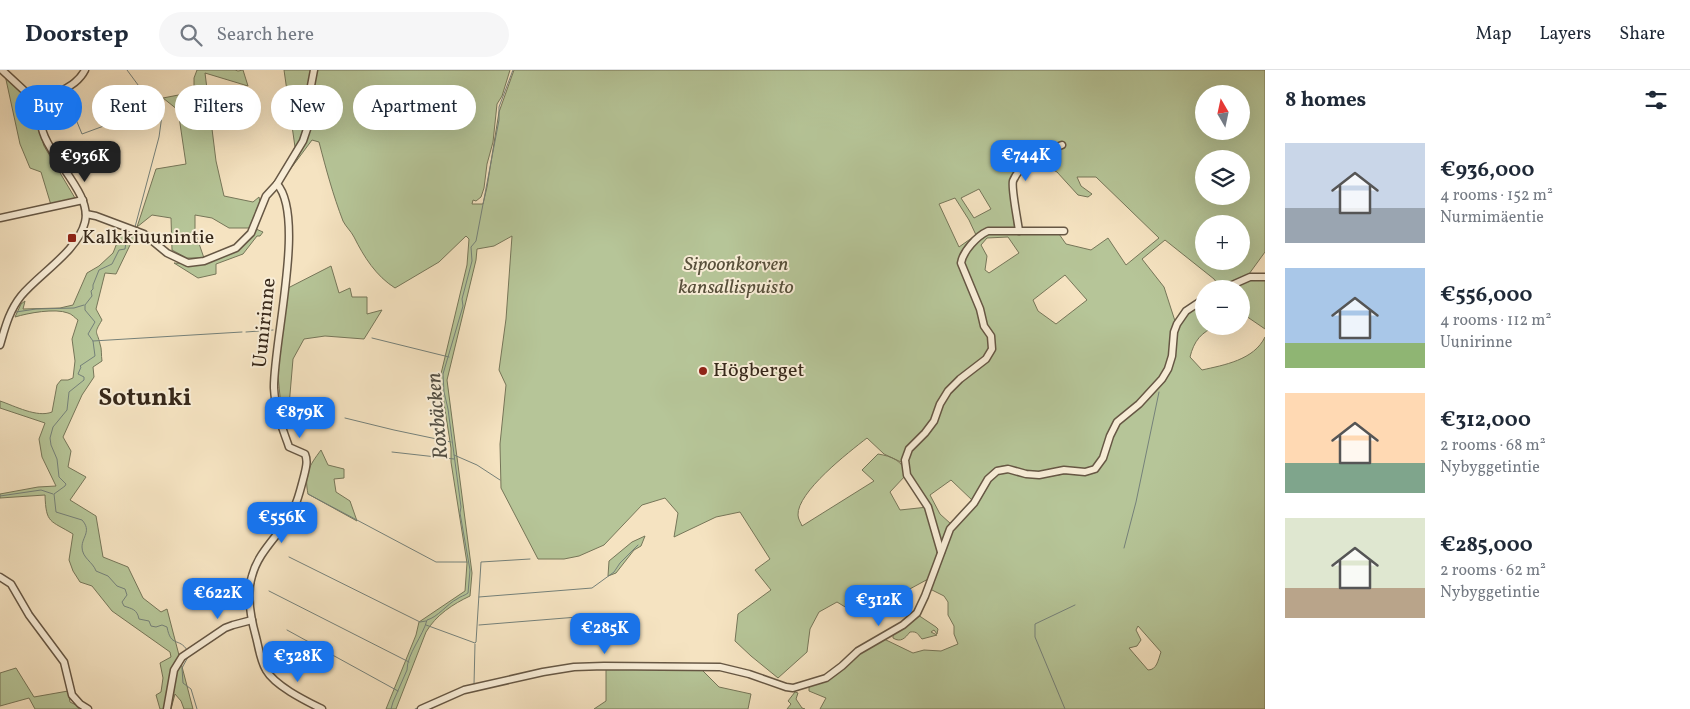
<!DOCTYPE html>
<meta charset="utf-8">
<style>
body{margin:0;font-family:Vollkorn,serif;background:#f6f6f7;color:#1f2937;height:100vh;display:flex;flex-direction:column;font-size:19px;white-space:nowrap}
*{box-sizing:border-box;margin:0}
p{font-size:16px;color:#747a83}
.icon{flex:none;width:28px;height:28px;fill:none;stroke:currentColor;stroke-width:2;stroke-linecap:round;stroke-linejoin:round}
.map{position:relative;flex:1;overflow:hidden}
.panel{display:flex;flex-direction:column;background:#fff;width:425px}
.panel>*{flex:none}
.guide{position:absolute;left:15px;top:15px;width:475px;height:45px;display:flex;gap:10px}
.needle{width:32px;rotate:351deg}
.controls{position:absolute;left:1195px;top:15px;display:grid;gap:10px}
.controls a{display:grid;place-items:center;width:55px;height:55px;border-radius:50%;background:#fff;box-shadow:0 5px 20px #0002;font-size:25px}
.price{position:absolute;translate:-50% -42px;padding:0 11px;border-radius:10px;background:#1a73e8;color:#fff;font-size:16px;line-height:32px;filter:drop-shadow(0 1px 2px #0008)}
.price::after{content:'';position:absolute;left:50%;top:30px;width:15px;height:11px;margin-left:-8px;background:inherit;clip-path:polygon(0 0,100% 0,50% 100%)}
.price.on{background:#222;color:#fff}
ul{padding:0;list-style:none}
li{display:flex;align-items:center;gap:15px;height:125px;padding:0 20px}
li span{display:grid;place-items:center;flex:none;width:140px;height:100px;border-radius:0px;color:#555}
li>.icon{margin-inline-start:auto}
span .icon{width:60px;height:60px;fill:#fffc;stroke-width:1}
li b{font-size:21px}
h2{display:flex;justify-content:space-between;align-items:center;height:60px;padding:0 20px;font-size:21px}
.pill{padding:0 18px;border-radius:22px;background:#fff;box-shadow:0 5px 20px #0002;font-size:18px;line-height:45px}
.pill.on{background:#1a73e8;color:#fff}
header{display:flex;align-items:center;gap:30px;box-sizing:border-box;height:70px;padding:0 25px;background:#fff;border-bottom:1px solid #e0e1e3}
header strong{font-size:24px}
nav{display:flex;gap:28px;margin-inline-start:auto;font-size:18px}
.search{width:350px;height:45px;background:#f6f6f7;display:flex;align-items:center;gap:12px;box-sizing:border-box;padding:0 18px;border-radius:28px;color:#747a83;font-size:19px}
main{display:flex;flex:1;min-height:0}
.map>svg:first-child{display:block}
</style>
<header>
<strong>Doorstep</strong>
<div class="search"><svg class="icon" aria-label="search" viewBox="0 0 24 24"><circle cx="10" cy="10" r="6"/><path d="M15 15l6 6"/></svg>Search here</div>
<nav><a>Map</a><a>Layers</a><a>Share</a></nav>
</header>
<main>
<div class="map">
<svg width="1265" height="639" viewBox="0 0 1265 639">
<rect width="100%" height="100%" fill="#f5e3c1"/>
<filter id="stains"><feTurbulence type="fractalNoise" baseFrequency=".004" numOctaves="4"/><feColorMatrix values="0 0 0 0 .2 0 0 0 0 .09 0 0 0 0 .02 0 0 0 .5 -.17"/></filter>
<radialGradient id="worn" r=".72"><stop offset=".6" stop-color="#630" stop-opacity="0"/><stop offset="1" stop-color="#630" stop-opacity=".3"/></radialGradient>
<g fill="#b6c598" stroke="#767659" fill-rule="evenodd">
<path d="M197 0H235L238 1 243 0 248 16 205 3 216 91 224 126 253 132 259 127 260 132 250 158H229L212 148 195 145V162L204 188H187L172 180 171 148 152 145 137 157 156 99 186 94 178 40 163 28 194 22V8Z"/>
<path d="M284 0H510L502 26 497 34 493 72 487 94 484 118 481 127 476 131 473 130 472 134H483L487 117 499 42 514 0H1265V182L1249 204 1220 217 1214 209 1165 170 1142 189 1164 217 1175 251C1169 266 1172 284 1164 299 1158 311 1147 323 1137 332 1128 340 1118 345 1112 355 1104 368 1105 392 1090 399 1070 400 1048 404 1028 401 1017 400 1005 392 994 399 984 406 979 420 973 431L951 410 930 425 940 444 951 454 947 458 940 475 928 437 906 399 901 392 884 384 867 368C849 382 797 422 798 445 798 449 801 453 802 456L874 411 862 400 878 384C891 386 904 391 906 405L890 422 900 440 928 437 939 478 930 508 860 546 837 532 819 542 810 559 807 582 778 608 751 586 735 571 738 544 771 520 755 500 770 489 740 442 716 447 674 467 678 443 665 428 642 435 604 475 579 486 564 489H538L501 418 500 374 506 315 499 300 506 249 512 166 494 176 477 179 476 190 447 310 472 503 470 526C453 534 436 545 426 562L396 639H386L416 565 419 552 465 521 467 493 451 392V378L440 308 467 195 469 169 466 166 439 192 395 218C376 206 364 187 354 167 351 161 346 157 343 151 333 125 326 99 319 72L312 70 283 109 280 108 295 77ZM1204 24H1241V61H1204ZM1031 88 1057 102 1078 125 1088 127 1092 124 1081 116 1077 107H1096L1159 168 1126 195 1108 168 1091 180 1066 174 1059 164 1015 163 1010 112ZM1204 89H1241V126H1204ZM979 119 991 139 974 148 961 128ZM955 128 969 150 976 165 959 177 939 134ZM1204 154H1241V191H1204ZM1008 167 1019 183 989 203 985 200 987 186 981 175 987 168ZM1065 205 1087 230 1056 254 1038 241 1033 230Z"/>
<path d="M5 5 36 35V51L44 76 75 128 51 135 41 102 30 98 20 74Z"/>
<path d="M256 159 263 162 260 166H257L243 184 216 194V204L198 208 174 193C186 194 199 195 210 192 221 188 250 168 256 159Z"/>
<path d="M121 163 137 167 131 173 116 204 105 203 96 239 102 250C93 265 97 260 100 274 102 279 101 285 102 291L93 297 94 307 82 325 63 367 71 381 68 397 86 407 70 430 96 446 103 487 128 497 143 528 161 542 167 539 193 639H184L181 631 175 624 171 639H160L156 625 161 622 163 608 160 593 171 587 170 582 112 541 92 516 80 512 73 501 69 490 73 464C50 450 46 454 45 425L0 428V424L38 417 56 416 42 387 39 369 45 353 0 338V331C15 336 37 348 52 342L57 315 61 310H68L73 308 75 291 72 269 78 250C75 248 72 244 68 243 55 238 28 243 15 247L21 234 25 231 23 239 60 238 73 235 87 203 99 196 113 183Z"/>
<path d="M331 196 339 223 350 218 352 227H367V244L382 240 364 269 325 266 304 269 293 289 289 336H281L277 296 288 218Z"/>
<path d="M1250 209 1265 210V259L1246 246 1241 248V219H1230Z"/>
<path d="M1204 232V256H1217C1201 262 1194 271 1190 287L1202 300C1224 295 1254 290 1265 267V639H820L826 628 809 621V617L835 606 864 580 884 569 913 583 924 580 941 581 958 574 954 564V556L948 545V532L944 526 930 519 952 461 977 435 991 411 998 404 1008 402 1039 408 1064 404 1085 405 1097 402 1106 389 1112 367 1120 354 1141 336 1165 310 1173 293 1177 262 1179 255 1189 243ZM1138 556 1161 582C1158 590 1157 600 1148 600L1129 578 1137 576 1141 570 1136 560Z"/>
<path d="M321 380 328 395 344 399V408L334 409 336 422 350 431 357 451 308 424C304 404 309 396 321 380Z"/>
<path d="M645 466 641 476 634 480 616 503 608 506 609 491 632 472Z"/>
<path d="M918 545 936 557 938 559 937 564 934 560 931 562 937 565 922 569C918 565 918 561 910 562 905 568 901 573 893 568V564Z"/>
<path d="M16 598 34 627 68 621 70 632 78 636 79 639H35L29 628 0 636V603Z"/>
<path d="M606 598 702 600 719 617 751 624 748 639H594L606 631Z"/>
<path d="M795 622 798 623 796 629 802 638 805 639H787L791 634 788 631Z"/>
</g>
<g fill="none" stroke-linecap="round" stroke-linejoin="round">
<g stroke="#75817a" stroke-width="1">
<path d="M127 0 144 23 163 38 159 67 135 157"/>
<path d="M51 55 74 47H75L82 64 150 39 157 38 160 43"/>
<path d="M133 163 130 171 126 172 125 179 119 180 112 194 99 200 93 215V219L91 221 92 226 85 235V240L95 252 88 264 93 271 95 286 80 296 81 297 78 304 84 307V310L69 322 67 340 53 357 50 368 51 375 57 389 59 407 66 414 65 416 54 424 56 442 82 450C92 461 82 467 82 477 82 488 93 492 96 501L108 506 117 516 125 519 127 525 122 532 124 536C132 539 137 539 139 549L149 551 151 556 156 557 162 555 167 557C171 578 179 567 187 580"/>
<path d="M16 242 36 239 74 238 84 235"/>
<path d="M246 262 273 260"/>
<path d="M372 268 449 287"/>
<path d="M93 271 242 262"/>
<path d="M345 348 394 360 451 372"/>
<path d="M392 382 454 389"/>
<path d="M454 385 477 395 500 410"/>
<path d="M308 424 436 492H467"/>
<path d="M0 426 41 420 53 424"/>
<path d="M1124 478 1136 432 1159 322"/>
<path d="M289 487 420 552 426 551"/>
<path d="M269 521 409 592"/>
<path d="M479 527 592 518 614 502 620 493 638 475"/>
<path d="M426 555 475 573 476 572 481 492 530 489"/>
<path d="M479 555 590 546C602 541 612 547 622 554"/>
<path d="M287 560 398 621"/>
<path d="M188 587 182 598 183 613 191 619 197 639"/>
<path d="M474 615 475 574"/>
<path d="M434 630 456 620"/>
<path d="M391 639 393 632 407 600C407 584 423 566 427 550 438 547 447 534 457 529 461 526 464 526 468 523L470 500 460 443 461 437 448 339 444 322 443 304 463 236 462 229 472 191 471 177 476 171 499 50V37L513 0"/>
<path d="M415 639 420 637"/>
<path d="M1065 639 1035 567V554L1075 535"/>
</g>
<g stroke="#665744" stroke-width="9">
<g id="minor">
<path d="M2 0 43 38"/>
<path d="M277 114C306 146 273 274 274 318 275 338 281 355 288 374L289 377 305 384C308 391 306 398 304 406 300 421 297 435 288 449 276 468 258 483 252 506 246 525 251 549 256 567 259 578 260 590 266 600 275 616 306 631 322 639"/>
<path d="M86 144 96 146 144 164 167 183 188 193 204 191 236 178 251 163 266 126 277 114 303 71 308 56 310 21 314 0"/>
<path d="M0 148 83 130"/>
<path d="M1019 161C1018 152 1011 118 1013 111 1020 93 1045 81 1062 75"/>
<path d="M1223 219 1250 207H1265"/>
<path d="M0 275C5 258 9 241 21 226 39 204 78 181 85 152 94 117 27 73 43 37 51 21 75 20 85 0"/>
<path d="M941 482 928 437 907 405 905 390 909 379 925 363 934 351 940 334 948 321 960 309 986 289 992 279 991 266 984 256 980 239 961 193C963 181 977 166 988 161H1064"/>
<path d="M0 507 11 514 29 545 64 592 72 625 80 634 88 639"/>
<path d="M167 639 174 600 182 587 225 558 233 555 252 550"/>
<path d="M421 639 464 620 543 602 574 597 604 596 720 597 749 604 786 617 793 618 826 608 842 596 858 581 903 555 917 543 925 526 950 459 974 433 988 409 997 401 1008 399 1026 404 1039 405 1064 400 1085 402 1095 399 1103 388 1110 366 1117 352 1139 334 1162 309 1168 299 1172 286 1174 262 1177 254 1186 241 1204 229"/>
</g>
</g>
<use href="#minor" stroke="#f8edd7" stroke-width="6"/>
</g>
<g fill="#8f2418" stroke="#f8edd7" stroke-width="2">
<rect x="67" y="163" width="10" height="10" rx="2.5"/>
<circle cx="703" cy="301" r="5"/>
</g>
<g text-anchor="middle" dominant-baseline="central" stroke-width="4" stroke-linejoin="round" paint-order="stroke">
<g font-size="20" fill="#37281a" stroke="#f8edd7" text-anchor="start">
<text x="82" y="168">Kalkkiuunintie</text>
<text x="713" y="301">Högberget</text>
</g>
<g font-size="20" font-style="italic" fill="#574f3a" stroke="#f8edd7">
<text x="736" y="195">Sipoonkorven<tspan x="736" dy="23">kansallispuisto</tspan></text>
</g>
<g font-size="20" fill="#37281a" stroke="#f8edd7">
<text transform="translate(265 253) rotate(-84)">Uunirinne</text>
</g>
<g font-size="21" font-style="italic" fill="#514d42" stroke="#f8edd7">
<text transform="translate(438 346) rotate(-95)">Roxbäcken</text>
</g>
<g font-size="25" font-weight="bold" fill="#37281a" stroke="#f8edd7">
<text x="145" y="328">Sotunki</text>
</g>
</g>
<rect width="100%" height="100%" filter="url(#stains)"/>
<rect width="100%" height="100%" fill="url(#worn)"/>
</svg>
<div class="controls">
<a><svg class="needle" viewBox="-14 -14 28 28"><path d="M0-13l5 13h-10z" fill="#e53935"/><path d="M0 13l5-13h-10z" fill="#747a83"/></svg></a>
<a><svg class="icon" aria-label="layers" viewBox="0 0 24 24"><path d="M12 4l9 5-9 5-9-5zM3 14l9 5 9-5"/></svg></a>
<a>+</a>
<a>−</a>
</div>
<b class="price" style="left:1026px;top:112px">€744K</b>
<b class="price on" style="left:85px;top:113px">€936K</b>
<b class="price" style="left:300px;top:369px">€879K</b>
<b class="price" style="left:282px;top:474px">€556K</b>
<b class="price" style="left:218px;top:550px">€622K</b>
<b class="price" style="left:879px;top:557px">€312K</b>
<b class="price" style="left:605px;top:585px">€285K</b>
<b class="price" style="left:298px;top:613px">€328K</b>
<div class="guide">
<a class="pill on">Buy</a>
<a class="pill">Rent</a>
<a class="pill">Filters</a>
<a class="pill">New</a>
<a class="pill">Apartment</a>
</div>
</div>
<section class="panel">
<h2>8 homes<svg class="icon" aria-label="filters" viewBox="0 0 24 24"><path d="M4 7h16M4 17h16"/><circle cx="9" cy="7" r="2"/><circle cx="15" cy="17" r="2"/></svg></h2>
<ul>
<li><span style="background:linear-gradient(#c9d6e8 65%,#9aa5b1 0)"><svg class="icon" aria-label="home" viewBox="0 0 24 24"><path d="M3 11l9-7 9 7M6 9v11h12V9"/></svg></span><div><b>€936,000</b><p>4 rooms · 152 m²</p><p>Nurmimäentie</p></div></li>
<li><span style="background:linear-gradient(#a9c7e8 75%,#8fb573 0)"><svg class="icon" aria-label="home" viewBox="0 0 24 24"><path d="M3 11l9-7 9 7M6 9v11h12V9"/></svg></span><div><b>€556,000</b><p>4 rooms · 112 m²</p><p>Uunirinne</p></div></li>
<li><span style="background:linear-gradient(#ffd9b3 70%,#7fa58c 0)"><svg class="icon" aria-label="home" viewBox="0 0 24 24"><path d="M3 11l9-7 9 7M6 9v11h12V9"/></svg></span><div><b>€312,000</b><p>2 rooms · 68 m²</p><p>Nybyggetintie</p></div></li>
<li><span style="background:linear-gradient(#dfe7d0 70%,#b9a48a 0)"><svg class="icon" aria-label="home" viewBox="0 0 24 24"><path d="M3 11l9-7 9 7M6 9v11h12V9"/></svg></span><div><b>€285,000</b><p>2 rooms · 62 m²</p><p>Nybyggetintie</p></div></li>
</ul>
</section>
</main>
